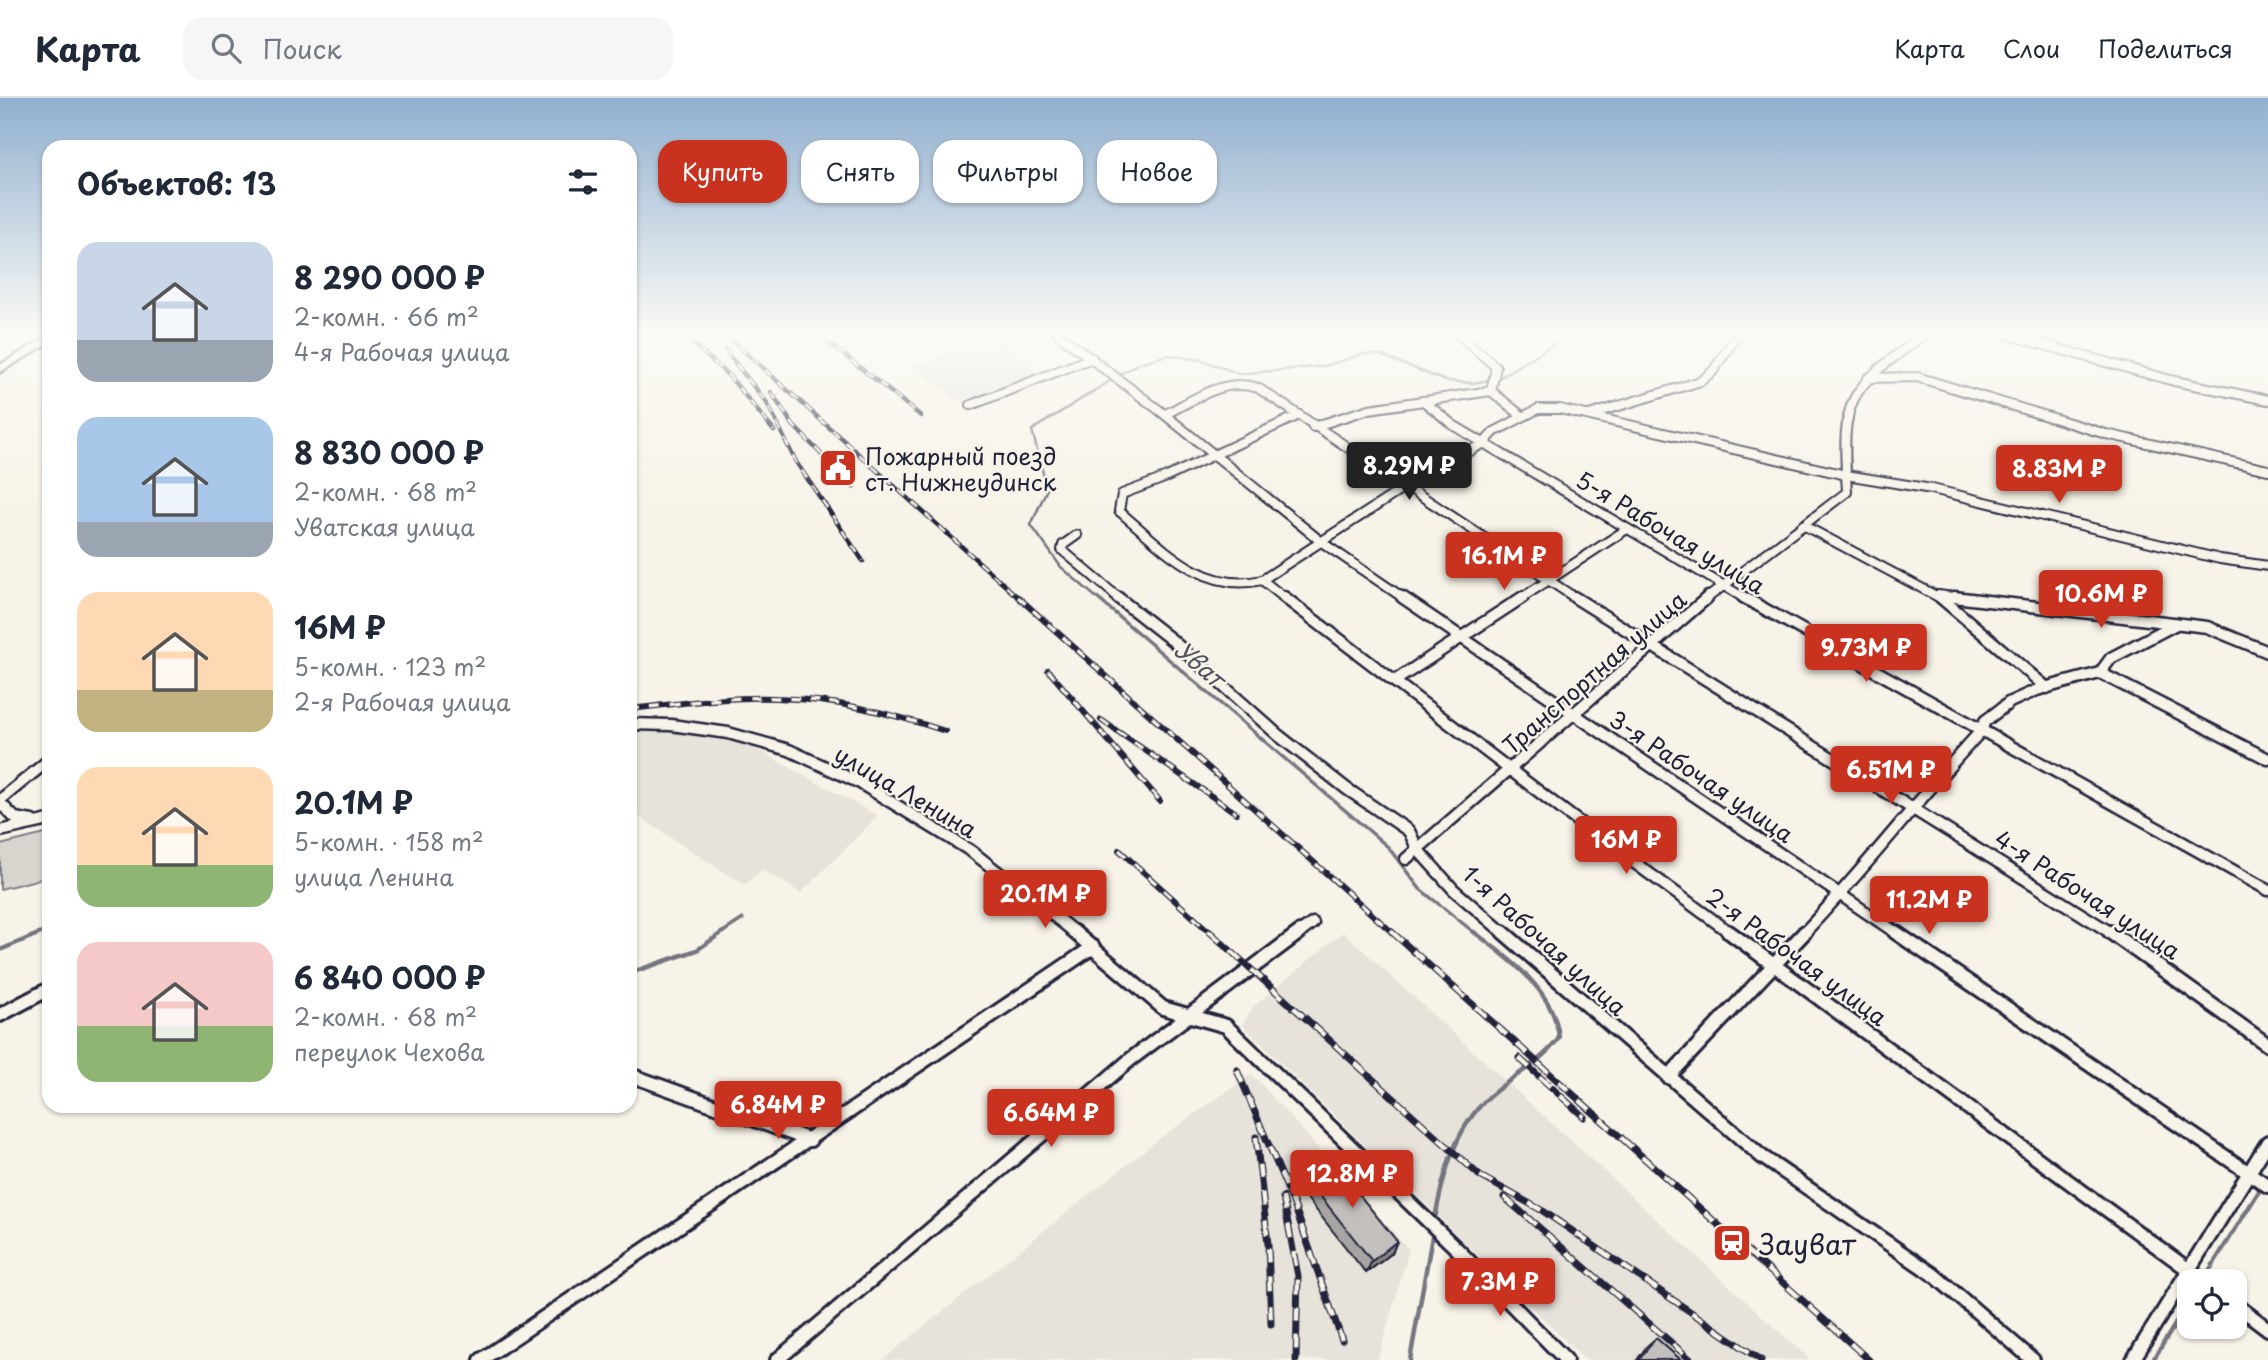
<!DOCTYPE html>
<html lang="ru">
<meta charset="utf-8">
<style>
body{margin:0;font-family:"Playpen Sans",sans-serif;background:#f6f6f7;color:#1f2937;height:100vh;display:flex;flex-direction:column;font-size:26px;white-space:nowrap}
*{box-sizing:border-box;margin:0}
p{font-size:23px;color:#747a83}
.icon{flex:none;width:38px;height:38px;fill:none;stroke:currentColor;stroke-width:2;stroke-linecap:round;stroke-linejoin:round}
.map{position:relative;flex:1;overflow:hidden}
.sheet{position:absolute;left:42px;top:42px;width:595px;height:973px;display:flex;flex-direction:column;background:#fff;border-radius:21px;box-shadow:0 2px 5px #0004}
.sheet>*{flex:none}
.top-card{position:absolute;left:658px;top:42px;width:665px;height:63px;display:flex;gap:14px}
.controls{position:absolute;left:2177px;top:1171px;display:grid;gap:14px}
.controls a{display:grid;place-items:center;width:70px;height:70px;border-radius:14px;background:#fff;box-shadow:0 2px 5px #0004;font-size:35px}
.price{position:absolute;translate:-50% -60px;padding:0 16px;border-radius:7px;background:#c8321e;color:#fff;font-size:23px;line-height:46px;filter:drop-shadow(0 2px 4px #0008)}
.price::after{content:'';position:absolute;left:50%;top:42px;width:21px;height:16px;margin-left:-10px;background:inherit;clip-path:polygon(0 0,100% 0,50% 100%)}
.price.selected{background:#222;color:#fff}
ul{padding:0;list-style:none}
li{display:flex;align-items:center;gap:21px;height:175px;padding:0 35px}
li span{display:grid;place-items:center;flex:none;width:196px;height:140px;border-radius:21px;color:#555}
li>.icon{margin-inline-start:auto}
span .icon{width:84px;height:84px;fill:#fffc;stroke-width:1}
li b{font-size:30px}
h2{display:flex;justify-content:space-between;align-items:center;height:84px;padding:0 35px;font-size:30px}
.tag{padding:0 24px;border-radius:21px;background:#fff;box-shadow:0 2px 5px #0004;font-size:24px;line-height:63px}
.tag.selected{background:#c8321e;color:#fff}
header{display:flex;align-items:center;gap:42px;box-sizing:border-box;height:98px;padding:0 35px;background:#fff;border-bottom:2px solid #e0e1e3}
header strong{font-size:33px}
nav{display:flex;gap:38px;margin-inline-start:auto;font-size:24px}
.search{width:490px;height:63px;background:#f6f6f7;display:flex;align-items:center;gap:18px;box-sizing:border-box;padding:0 24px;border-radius:21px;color:#747a83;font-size:26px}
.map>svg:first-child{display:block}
</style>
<header>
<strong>Карта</strong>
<div class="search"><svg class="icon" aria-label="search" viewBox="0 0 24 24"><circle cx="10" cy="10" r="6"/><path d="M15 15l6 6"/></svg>Поиск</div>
<nav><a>Карта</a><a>Слои</a><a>Поделиться</a></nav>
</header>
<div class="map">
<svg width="2268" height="1262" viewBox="0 0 2268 1262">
<rect width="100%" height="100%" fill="#f7f3e8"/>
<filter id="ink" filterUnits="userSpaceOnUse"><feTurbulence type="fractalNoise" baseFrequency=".0143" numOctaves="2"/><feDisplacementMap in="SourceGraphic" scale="14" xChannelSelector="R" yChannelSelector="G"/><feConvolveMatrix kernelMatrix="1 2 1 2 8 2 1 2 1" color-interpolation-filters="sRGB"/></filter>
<g filter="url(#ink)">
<g fill="#e7e3db">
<path d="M1004 242 1039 277 964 306 911 269 954 253 959 256Z"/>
<path d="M630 631 699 634 749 647 878 718 801 795 763 772 744 787 630 713Z"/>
<path d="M1343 834 1810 1262H1585L1242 927 1253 909Z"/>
<path d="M1252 976 1409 1152 1378 1262H882L1160 1040Z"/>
</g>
<path fill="#d8d5cf" stroke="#7d7c85" stroke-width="2" d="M49 735V779L0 791V747Z"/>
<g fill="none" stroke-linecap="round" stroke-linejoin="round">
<path stroke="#76747f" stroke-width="2.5" d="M1098 501 1061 469 1031 427 1047 391 1032 332 1137 266 1167 257 1201 262 1240 276 1325 268 1362 256 1380 257 1446 283 1473 285 1499 280 1570 236"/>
<g stroke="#76747f" stroke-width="3.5">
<path d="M1096 499 1388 749 1420 791 1476 836"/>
<path d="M39 836 49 832"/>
<path d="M720 836 743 821"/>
</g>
<g stroke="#76747f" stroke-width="4.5">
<path d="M0 852 43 834"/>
<path d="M630 875 697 852 723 834"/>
<path d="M1434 1126C1443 1076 1455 1025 1497 992 1520 974 1542 963 1559 940 1555 893 1510 861 1474 834"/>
<path d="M2204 1181 2268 1079"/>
<path d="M1410 1262 1433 1133"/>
<path d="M2153 1262 2189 1204"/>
</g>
<g stroke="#22223b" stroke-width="12">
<g id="street-far2">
<path d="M1058 236 1159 312 1323 445 1405 501"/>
<path d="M1458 236 1496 269 1491 293 1522 318"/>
<path d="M2005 236 2174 283 2268 302"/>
<path d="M1868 280 1917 279 2106 336 2268 372"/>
<path d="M1426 305 1453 327 1746 501"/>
<path d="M971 307 1092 260"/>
<path d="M1166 316C1195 301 1225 279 1258 290L1577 501"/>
<path d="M1589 317 1701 283 1713 273 1738 236"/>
<path d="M1313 329 1369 311 1491 293"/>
<path d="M1803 427 1942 501"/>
<path d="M1077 437 1063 447 1062 452 1120 501"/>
<path d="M1262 482 1407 388 1484 345 1494 334 1538 311H1560L1846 377 1932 391 2220 461 2268 468"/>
<path d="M1938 497 1969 501"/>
<path d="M1286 501 1262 482C1202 496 1161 448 1119 413L1122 396 1167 379 1299 317"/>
<path d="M1520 501 1627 431"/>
<path d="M1706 501 1847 394C1841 297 1847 293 1925 236"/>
</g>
</g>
<g stroke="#22223b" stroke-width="15">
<g id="street-far1">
<path d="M1117 499 1173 543 1278 637 1347 691 1409 733 1418 752 1454 792 1505 836"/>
<path d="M1284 499 1572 719 1732 836"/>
<path d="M1402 499 1898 836"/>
<path d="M1574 499 2113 836"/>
<path d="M1743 499 2268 792"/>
<path d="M1940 499 2047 590"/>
<path d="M1954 499 2207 529 2268 554"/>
<path d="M2100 575 2268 661"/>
<path d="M1396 582 1523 499"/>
<path d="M630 626 671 627 728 635 789 652 860 685 971 753 1077 836"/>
<path d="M0 702 49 662"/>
<path d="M0 705 15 720 32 723"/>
<path d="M0 733 49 722"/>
<path d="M1406 761 1708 499"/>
<path d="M1298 836 1313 825"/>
<path d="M1803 836C1865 771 1920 699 1981 633L1985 623 2010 604 2037 592 2100 575 2111 560 2176 526"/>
</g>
</g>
<g stroke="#22223b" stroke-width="18">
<g id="street">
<path d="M1074 834 1163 910 1226 928 1459 1153 1566 1262"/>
<path d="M1503 834 1761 1058 1934 1177 2033 1262"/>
<path d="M1729 834 2204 1183"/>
<path d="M1895 834 2268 1088"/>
<path d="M2110 834 2268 947"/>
<path d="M0 917 49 891"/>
<path d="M630 977 810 1042"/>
<path d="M1668 979 1805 834"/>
<path d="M2235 1206 2268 1231"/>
<path d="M481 1262 1093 849"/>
<path d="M777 1262 1131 961 1300 834"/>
<path d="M2133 1262 2268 1044"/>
</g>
</g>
<g stroke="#22223b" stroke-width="5">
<path id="secondary" d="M49 238V245L0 274V267Z"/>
</g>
<use href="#street-far2" stroke="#f7f3e8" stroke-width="8"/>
<use href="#street-far1" stroke="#f7f3e8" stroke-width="10"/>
<use href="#street" stroke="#f7f3e8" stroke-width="12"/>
<use href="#secondary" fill="#f7f3e8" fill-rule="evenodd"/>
<g stroke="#22223b" stroke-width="4.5">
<g id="rail-far2">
<path d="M725 236 1020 501"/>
<path d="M687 240 730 279 774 333"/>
<path d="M823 240 921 318"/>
<path d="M725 252 767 305 796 364 863 463"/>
<path d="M771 294 793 327 853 389"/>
</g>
</g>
<g stroke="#22223b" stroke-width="6">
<g id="rail-far1">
<path d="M1018 499 1394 836"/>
<path d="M1048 572 1160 703"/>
<path d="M630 611C678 606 727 598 776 600 834 601 890 615 945 633"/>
<path d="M1101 622 1236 715"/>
<path d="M1119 752 1212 836"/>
</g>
</g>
<g stroke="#22223b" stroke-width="7">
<g id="rail">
<path d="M1210 834 1480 1078 1543 1113 1761 1262"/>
<path d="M1392 834 1869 1262"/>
<path d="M1519 960 1584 1019"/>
<path d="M1237 972 1293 1104 1342 1242"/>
<path d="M1256 1039 1268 1146 1271 1226"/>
<path d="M1283 1099 1298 1178 1296 1262"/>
<path d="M1504 1099 1691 1262"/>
</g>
</g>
<use href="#rail-far2" stroke="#f7f3e8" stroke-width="2.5" stroke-dasharray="9" stroke-linecap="butt"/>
<use href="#rail-far1" stroke="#f7f3e8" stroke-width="3.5" stroke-dasharray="10" stroke-linecap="butt"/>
<use href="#rail" stroke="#f7f3e8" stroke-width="4.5" stroke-dasharray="14" stroke-linecap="butt"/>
</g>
<g fill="#a7a4a3" stroke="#22223b" stroke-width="2">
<path d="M1306 1080 1397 1143 1392 1155 1366 1175 1302 1094Z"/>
<path d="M1656 1240 1681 1262H1637L1647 1248Z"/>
</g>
<path fill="#888684" stroke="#22223b" stroke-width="2" d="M1397 1143 1392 1155 1366 1175 1372 1163Z"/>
<g fill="#c2bfbd" stroke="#22223b" stroke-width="2">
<path d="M1331 1062 1397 1143 1372 1163 1306 1080Z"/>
<path d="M1656 1240 1681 1262H1639Z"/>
</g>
</g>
<linearGradient id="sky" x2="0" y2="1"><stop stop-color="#91b0d0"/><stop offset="0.57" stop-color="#fbfaf5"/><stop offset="1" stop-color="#fbfaf5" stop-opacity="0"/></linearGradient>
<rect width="2268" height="413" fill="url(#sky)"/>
<defs>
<g id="civic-square" transform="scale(2.0125)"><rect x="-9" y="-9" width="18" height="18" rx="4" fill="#c8321e" stroke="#f7f3e8"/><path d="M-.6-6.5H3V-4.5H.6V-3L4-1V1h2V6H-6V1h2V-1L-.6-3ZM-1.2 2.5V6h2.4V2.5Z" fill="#fff"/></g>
<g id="station-square" transform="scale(2.0125)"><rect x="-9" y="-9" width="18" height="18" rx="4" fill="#c8321e" stroke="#f7f3e8"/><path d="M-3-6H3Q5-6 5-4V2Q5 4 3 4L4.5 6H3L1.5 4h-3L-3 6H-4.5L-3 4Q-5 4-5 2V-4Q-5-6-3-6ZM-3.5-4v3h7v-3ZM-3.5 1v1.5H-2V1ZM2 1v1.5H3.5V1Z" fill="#fff"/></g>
</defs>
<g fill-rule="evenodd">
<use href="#civic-square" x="838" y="370"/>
<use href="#station-square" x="1732" y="1145"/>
</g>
<g text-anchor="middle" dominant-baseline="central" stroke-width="5" stroke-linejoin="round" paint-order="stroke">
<g font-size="23" fill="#22223b" stroke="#f7f3e8" text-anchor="start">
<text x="865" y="357">Пожарный поезд<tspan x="865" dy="26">ст. Нижнеудинск</tspan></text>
</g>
<g font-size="23" fill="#22223b" stroke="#f7f3e8">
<text transform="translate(1671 434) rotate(31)">5-я Рабочая улица</text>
<text transform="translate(1594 574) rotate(-41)">Транспортная улица</text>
<text transform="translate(1702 678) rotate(34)">3-я Рабочая улица</text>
<text transform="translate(906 693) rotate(30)">улица Ленина</text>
<text transform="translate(2088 796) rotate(33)">4-я Рабочая улица</text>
<text transform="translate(1545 842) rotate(42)">1-я Рабочая улица</text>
<text transform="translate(1797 858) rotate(36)">2-я Рабочая улица</text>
</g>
<g font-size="24" font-style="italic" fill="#535263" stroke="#f7f3e8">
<text transform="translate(1200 565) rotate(40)">Уват</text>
</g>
<g font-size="28" fill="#22223b" stroke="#f7f3e8" text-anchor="start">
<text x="1759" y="1145">Зауват</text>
</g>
</g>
</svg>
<div class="controls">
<a><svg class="icon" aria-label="locate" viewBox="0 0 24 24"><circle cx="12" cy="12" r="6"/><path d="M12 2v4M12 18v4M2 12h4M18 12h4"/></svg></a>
</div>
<b class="price selected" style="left:1409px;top:404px">8.29M ₽</b>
<b class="price" style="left:2059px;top:407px">8.83M ₽</b>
<b class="price" style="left:1504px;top:494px">16.1M ₽</b>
<b class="price" style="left:2101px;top:532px">10.6M ₽</b>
<b class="price" style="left:1866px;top:586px">9.73M ₽</b>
<b class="price" style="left:1891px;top:708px">6.51M ₽</b>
<b class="price" style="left:1626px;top:778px">16M ₽</b>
<b class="price" style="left:1045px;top:832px">20.1M ₽</b>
<b class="price" style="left:1929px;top:838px">11.2M ₽</b>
<b class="price" style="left:778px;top:1043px">6.84M ₽</b>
<b class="price" style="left:1051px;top:1051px">6.64M ₽</b>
<b class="price" style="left:1352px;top:1112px">12.8M ₽</b>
<b class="price" style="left:1500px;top:1220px">7.3M ₽</b>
<div class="top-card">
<a class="tag selected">Купить</a>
<a class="tag">Снять</a>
<a class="tag">Фильтры</a>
<a class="tag">Новое</a>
</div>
<section class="sheet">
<h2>Объектов: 13<svg class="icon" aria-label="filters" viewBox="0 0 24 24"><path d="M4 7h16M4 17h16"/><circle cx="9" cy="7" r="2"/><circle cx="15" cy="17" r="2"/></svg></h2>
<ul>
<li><span style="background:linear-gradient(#c9d6e8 70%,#9aa5b1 0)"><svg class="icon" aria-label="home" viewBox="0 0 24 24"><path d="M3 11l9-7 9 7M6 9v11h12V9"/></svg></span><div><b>8 290 000 ₽</b><p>2-комн. · 66 m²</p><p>4-я Рабочая улица</p></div></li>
<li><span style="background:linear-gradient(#a9c7e8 75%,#9aa5b1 0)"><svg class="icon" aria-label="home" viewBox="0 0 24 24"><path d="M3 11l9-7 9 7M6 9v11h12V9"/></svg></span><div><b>8 830 000 ₽</b><p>2-комн. · 68 m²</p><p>Уватская улица</p></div></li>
<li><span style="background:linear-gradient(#ffd9b3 70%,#c2b280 0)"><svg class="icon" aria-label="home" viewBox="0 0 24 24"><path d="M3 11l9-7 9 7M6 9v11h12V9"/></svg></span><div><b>16M ₽</b><p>5-комн. · 123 m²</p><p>2-я Рабочая улица</p></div></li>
<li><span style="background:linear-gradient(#ffd9b3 70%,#8fb573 0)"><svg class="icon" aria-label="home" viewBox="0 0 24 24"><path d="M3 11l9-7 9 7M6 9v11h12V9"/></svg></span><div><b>20.1M ₽</b><p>5-комн. · 158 m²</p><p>улица Ленина</p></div></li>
<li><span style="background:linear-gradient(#f6c9c9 60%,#8fb573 0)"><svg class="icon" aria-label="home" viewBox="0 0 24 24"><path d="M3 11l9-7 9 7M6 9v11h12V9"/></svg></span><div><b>6 840 000 ₽</b><p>2-комн. · 68 m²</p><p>переулок Чехова</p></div></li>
</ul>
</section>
</div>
